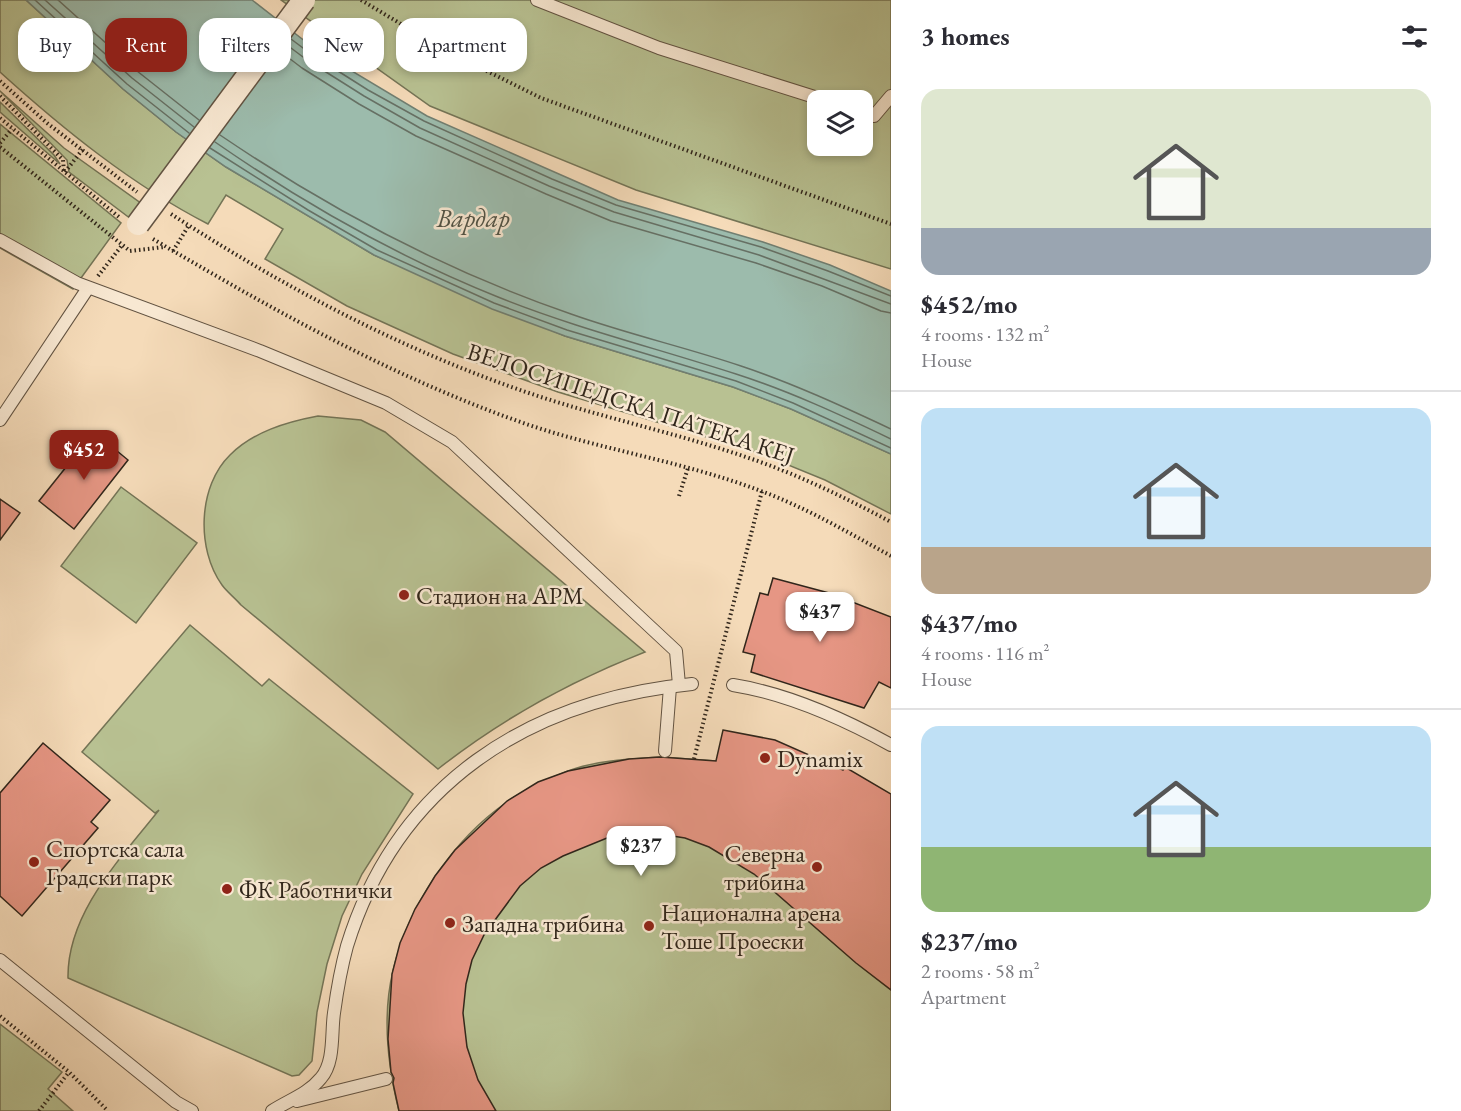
<!DOCTYPE html>
<meta charset="utf-8">
<style>
body{margin:0;font-family:"EB Garamond",serif;background:#f2f2f3;color:#2b2b33;height:100vh;display:flex;flex-direction:column;font-size:22px;white-space:nowrap}
*{box-sizing:border-box;margin:0}
p{font-size:20px;color:#7c7c81}
.icon{flex:none;width:33px;height:33px;fill:none;stroke:currentColor;stroke-width:2;stroke-linecap:round;stroke-linejoin:round}
.map{position:relative;flex:1;overflow:hidden}
.sheet{display:flex;flex-direction:column;background:#fff;width:570px}
.sheet>*{flex:none}
.guide{position:absolute;left:18px;top:18px;width:570px;height:54px;display:flex;gap:12px}
.tools{position:absolute;left:807px;top:90px;display:grid;gap:12px}
.tools a{display:grid;place-items:center;width:66px;height:66px;border-radius:12px;background:#fff;box-shadow:0 3px 9px #0003;font-size:30px}
.price{position:absolute;translate:-50% -51px;padding:0 14px;border-radius:12px;background:#fff;color:#222;font-size:20px;line-height:39px;filter:drop-shadow(0 2px 3px #0008)}
.price::after{content:'';position:absolute;left:50%;top:36px;width:18px;height:14px;margin-left:-9px;background:inherit;clip-path:polygon(0 0,100% 0,50% 100%)}
.price.active{background:#8f2418;color:#fff}
ul{padding:0;list-style:none}
li{display:grid;align-content:center;gap:12px;height:318px;padding:0 30px}
li+li{border-top:2px solid #e1e1e2}
li span{display:grid;place-items:center;height:186px;border-radius:18px;color:#555}
li>.icon{margin-inline-start:auto}
span .icon{width:108px;height:108px;fill:#fffc;stroke-width:1}
li b{font-size:26px}
h2{display:flex;justify-content:space-between;align-items:center;height:72px;padding:0 30px;font-size:26px}
.chip{padding:0 21px;border-radius:18px;background:#fff;box-shadow:0 3px 9px #0003;font-size:21px;line-height:54px}
.chip.active{background:#8f2418;color:#fff}
main{display:flex;flex:1;min-height:0}
.map>svg:first-child{display:block}
</style>
<main>
<div class="map">
<svg width="891" height="1111" viewBox="0 0 891 1111">
<rect width="100%" height="100%" fill="#f5dbb9"/>
<filter id="stains"><feTurbulence type="fractalNoise" baseFrequency=".00333" numOctaves="4"/><feColorMatrix values="0 0 0 0 .2 0 0 0 0 .09 0 0 0 0 .02 0 0 0 .5 -.17"/></filter>
<radialGradient id="worn" r=".72"><stop offset=".6" stop-color="#630" stop-opacity="0"/><stop offset="1" stop-color="#630" stop-opacity=".3"/></radialGradient>
<g fill="#b8c192" stroke="#747456" stroke-width="1.5" fill-rule="evenodd">
<path d="M0 0H26L123 89 176 132 226 167 374 255 565 336 733 387 791 409 891 454V514L825 480 759 453 558 392 453 354 347 306 265 259 283 229 226 195 208 224C132 185 63 129 0 72Z"/>
<path d="M281 0H891V269L636 190 430 106ZM818 100H862V146H818Z"/>
<path d="M0 91 64 148 142 204 131 219 69 172 67 160Z"/>
<path d="M0 102 54 155 60 164 0 112Z"/>
<path d="M0 124 121 223 73 289 0 248Z"/>
<path d="M318 416 361 420 385 432 645 652C571 681 500 720 438 769L241 605C235 598 227 592 222 585 196 549 198 486 230 455 253 432 286 422 318 416Z"/>
<path d="M121 487 197 543 136 623 61 566Z"/>
<path d="M190 625 262 686 269 679 413 794 362 874 342 916 327 964 317 1012 312 1061 299 1075 292 1076 68 978C67 913 121 858 159 810L155 813 82 752Z"/>
<path d="M662 757 716 761 891 842V1111H399C388 1067 382 1016 393 971 408 907 452 840 507 802 522 791 550 778 568 771 597 760 631 759 662 757Z"/>
<path d="M0 1024 62 1072 48 1089 73 1111H0Z"/>
</g>
<path fill="#9cbbac" stroke="#717f72" stroke-width="1.5" d="M26 0H252L315 49 427 116 618 200 763 242 830 265 891 291V454L791 409 733 387 565 336 492 309 374 255 226 167 176 132 123 89Z"/>
<g fill="none" stroke-linecap="round" stroke-linejoin="round">
<g stroke="#667064" stroke-width="1.5">
<path d="M35 0 127 84 189 133"/>
<path d="M45 0 132 78 194 127"/>
<path d="M58 0 137 71 199 120"/>
<path d="M291 39 311 54 368 90 424 121 552 179 616 205 761 247 828 271 891 296"/>
<path d="M287 45 307 60 364 96 420 128 549 186 614 212 759 255 891 304"/>
<path d="M281 52 302 68 359 104 416 136 546 194 611 221 756 263 822 286 881 311 891 313"/>
<path d="M220 135C329 209 446 271 571 314 627 334 685 347 741 366 792 383 842 406 891 429"/>
<path d="M215 142C303 203 398 257 498 297 575 328 656 348 736 374 789 391 841 415 891 439"/>
<path d="M210 148 308 210 377 250 494 303 567 330 736 381 793 403 891 448"/>
</g>
</g>
<g fill="#e69684" stroke="#31261b" stroke-width="1.5">
<path d="M94 432 128 460 74 529 39 501Z"/>
<path d="M0 499 20 513 0 540Z"/>
<path d="M773 578 829 593 891 617V688L879 682 864 708 751 672 755 655 743 652 760 593 768 595Z"/>
<path d="M723 730 775 740 843 770 845 767 891 794V990L856 963 754 874 709 847 685 838 660 834 628 835 607 838 563 856 541 868 520 886 484 935 472 960 466 984 463 1013 467 1047 478 1080 496 1111H399L393 1083 394 1078 391 1072 388 1039 392 974 400 943 415 909 435 876 455 850 507 801 538 782 568 771 629 759 660 757 716 761Z"/>
<path d="M43 743 110 800 91 822 98 828 22 916 0 896V793Z"/>
</g>
<g fill="none" stroke-linecap="round" stroke-linejoin="round">
<g stroke="#625342" stroke-width="14">
<g id="lane">
<path d="M537 0 659 48 824 100"/>
<path d="M862 113 874 116 891 96"/>
<path d="M0 240 77 283 260 351 386 403 452 442 676 651 679 685"/>
<path d="M0 420 88 288"/>
<path d="M733 685C789 694 842 718 891 745"/>
<path d="M665 751 670 687"/>
<path d="M0 960 176 1102 192 1111"/>
<path d="M297 1101 386 1079"/>
<path d="M272 1111C289 1100 308 1094 321 1078 335 1062 331 1033 334 1013 337 991 341 968 347 946 397 784 528 700 692 684"/>
</g>
</g>
<g stroke="#31261b" stroke-width="4" stroke-dasharray="1.5 3" stroke-linecap="butt">
<path d="M361 0 441 48 541 98 891 224"/>
<path d="M0 81 47 123 137 192"/>
<path d="M0 96 63 160 64 172"/>
<path d="M0 118 119 217"/>
<path d="M0 143 12 129"/>
<path d="M0 147 130 251 164 247"/>
<path d="M65 172 83 149"/>
<path d="M171 214C287 289 409 354 541 397 609 419 679 434 746 457 797 474 844 497 891 522"/>
<path d="M153 239C273 310 394 378 526 424 603 450 685 462 761 491 807 508 849 533 891 556"/>
<path d="M173 251 189 225"/>
<path d="M98 276 123 244"/>
<path d="M679 496 688 468"/>
<path d="M694 759 762 491"/>
<path d="M0 1016 69 1072 108 1111"/>
<path d="M39 1111 69 1072"/>
</g>
<use href="#lane" stroke="#f8e8d2" stroke-width="12"/>
<g stroke="#625342" stroke-width="25" stroke-linecap="butt">
<path id="street-bridge" d="M138 224 304 0"/>
</g>
<use href="#street-bridge" stroke="#f8e8d2" stroke-width="22"/>
</g>
<g fill="#8f2418" stroke="#f8e8d2" stroke-width="2">
<circle cx="404" cy="595" r="6"/>
<circle cx="765" cy="758" r="6"/>
<circle cx="34" cy="862" r="6"/>
<circle cx="817" cy="867" r="6"/>
<circle cx="227" cy="889" r="6"/>
<circle cx="450" cy="923" r="6"/>
<circle cx="649" cy="926" r="6"/>
</g>
<g text-anchor="middle" dominant-baseline="central" stroke-width="5" stroke-linejoin="round" paint-order="stroke">
<g font-size="24" fill="#31261b" stroke="#f8e8d2">
<text transform="translate(631 403) rotate(18)">ВЕЛОСИПЕДСКА ПАТЕКА КЕЈ</text>
</g>
<g font-size="24" fill="#31261b" stroke="#f8e8d2" text-anchor="start">
<text x="416" y="595">Стадион на АРМ</text>
<text x="777" y="758">Dynamix</text>
<text x="46" y="848">Спортска сала<tspan x="46" dy="28">Градски парк</tspan></text>
<text x="805" y="853" text-anchor="end">Северна<tspan x="805" dy="28">трибина</tspan></text>
<text x="239" y="889">ФК Работнички</text>
<text x="661" y="912">Национална арена<tspan x="661" dy="28">Тоше Проески</tspan></text>
<text x="462" y="923">Западна трибина</text>
</g>
<g font-size="26" font-style="italic" fill="#515346" stroke="#f8e8d2">
<text x="473" y="218">Вардар</text>
</g>
</g>
<rect width="100%" height="100%" filter="url(#stains)"/>
<rect width="100%" height="100%" fill="url(#worn)"/>
</svg>
<div class="tools">
<a><svg class="icon" aria-label="layers" viewBox="0 0 24 24"><path d="M12 4l9 5-9 5-9-5zM3 14l9 5 9-5"/></svg></a>
</div>
<b class="price active" style="left:84px;top:481px">$452</b>
<b class="price" style="left:820px;top:643px">$437</b>
<b class="price" style="left:641px;top:877px">$237</b>
<div class="guide">
<a class="chip">Buy</a>
<a class="chip active">Rent</a>
<a class="chip">Filters</a>
<a class="chip">New</a>
<a class="chip">Apartment</a>
</div>
</div>
<section class="sheet">
<h2>3 homes<svg class="icon" aria-label="filters" viewBox="0 0 24 24"><path d="M4 7h16M4 17h16"/><circle cx="9" cy="7" r="2"/><circle cx="15" cy="17" r="2"/></svg></h2>
<ul>
<li><span style="background:linear-gradient(#dfe7d0 75%,#9aa5b1 0)"><svg class="icon" aria-label="home" viewBox="0 0 24 24"><path d="M3 11l9-7 9 7M6 9v11h12V9"/></svg></span><div><b>$452/mo</b><p>4 rooms · 132 m²</p><p>House</p></div></li>
<li><span style="background:linear-gradient(#bfe0f5 75%,#b9a48a 0)"><svg class="icon" aria-label="home" viewBox="0 0 24 24"><path d="M3 11l9-7 9 7M6 9v11h12V9"/></svg></span><div><b>$437/mo</b><p>4 rooms · 116 m²</p><p>House</p></div></li>
<li><span style="background:linear-gradient(#bfe0f5 65%,#8fb573 0)"><svg class="icon" aria-label="home" viewBox="0 0 24 24"><path d="M3 11l9-7 9 7M6 9v11h12V9"/></svg></span><div><b>$237/mo</b><p>2 rooms · 58 m²</p><p>Apartment</p></div></li>
</ul>
</section>
</main>
